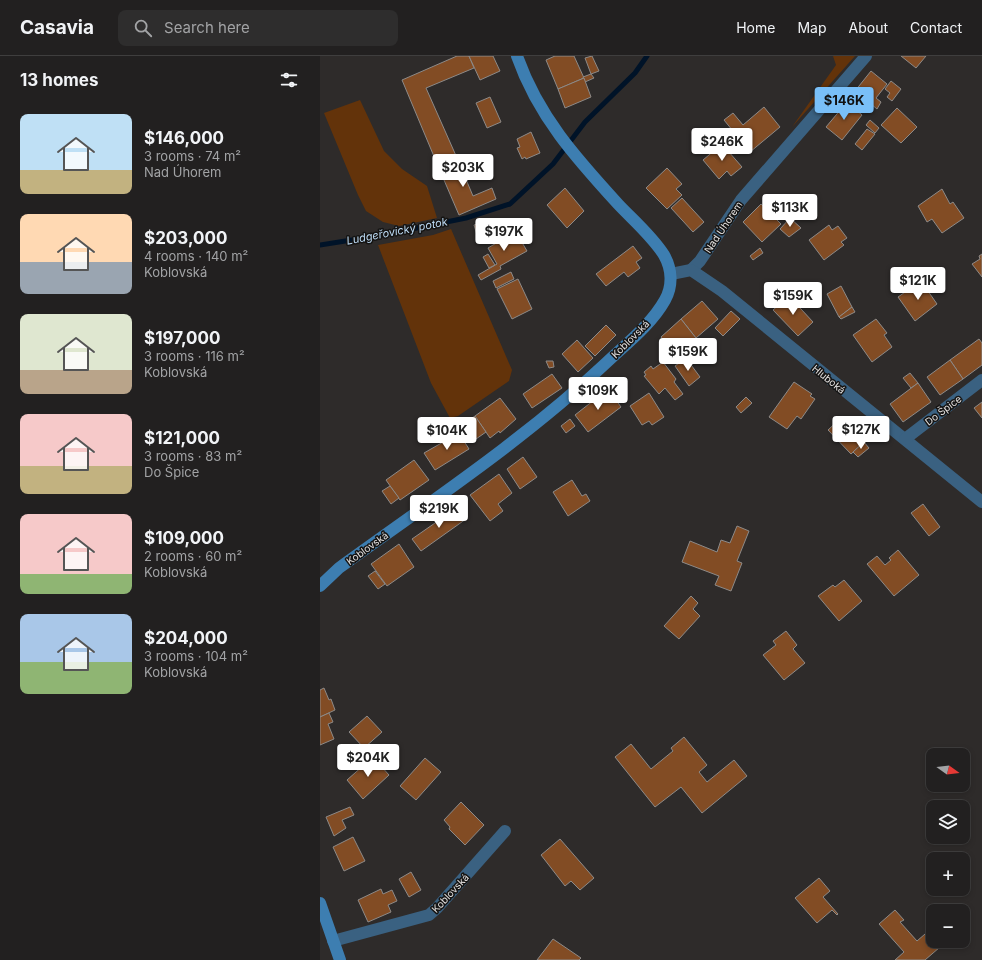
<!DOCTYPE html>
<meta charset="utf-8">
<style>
body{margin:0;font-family:Inter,sans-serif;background:#2e2d2d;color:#f1f3f6;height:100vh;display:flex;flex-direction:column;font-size:15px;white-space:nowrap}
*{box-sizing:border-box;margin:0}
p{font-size:13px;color:#a2a3a5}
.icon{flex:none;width:22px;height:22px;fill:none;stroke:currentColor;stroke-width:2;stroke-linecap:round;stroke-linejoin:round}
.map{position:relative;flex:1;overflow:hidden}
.panel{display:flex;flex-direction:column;background:#222020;width:320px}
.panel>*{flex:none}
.needle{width:26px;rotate:105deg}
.controls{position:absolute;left:606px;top:692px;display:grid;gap:8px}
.controls a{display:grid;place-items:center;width:44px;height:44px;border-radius:8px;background:#222020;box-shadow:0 2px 6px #0003,0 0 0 1px #3f3e3e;font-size:20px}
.price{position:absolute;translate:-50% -34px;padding:0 9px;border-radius:4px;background:#fff;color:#222;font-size:13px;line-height:26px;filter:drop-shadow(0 1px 2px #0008)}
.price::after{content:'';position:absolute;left:50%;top:24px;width:12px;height:9px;margin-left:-6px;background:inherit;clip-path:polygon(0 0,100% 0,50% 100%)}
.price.active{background:#79bff8;color:#111}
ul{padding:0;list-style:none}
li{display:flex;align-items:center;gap:12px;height:100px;padding:0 20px}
li span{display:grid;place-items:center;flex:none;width:112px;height:80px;border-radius:8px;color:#555}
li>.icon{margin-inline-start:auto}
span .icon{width:48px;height:48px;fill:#fffc;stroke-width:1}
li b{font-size:17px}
h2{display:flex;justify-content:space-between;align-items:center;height:48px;padding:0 20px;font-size:17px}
header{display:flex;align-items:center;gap:24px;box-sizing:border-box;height:56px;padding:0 20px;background:#222020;border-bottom:1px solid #3f3e3e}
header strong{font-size:19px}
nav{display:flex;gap:22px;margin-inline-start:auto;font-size:14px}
.search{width:280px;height:36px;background:#2e2d2d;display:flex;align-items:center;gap:10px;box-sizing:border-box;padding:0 14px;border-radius:8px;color:#a2a3a5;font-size:15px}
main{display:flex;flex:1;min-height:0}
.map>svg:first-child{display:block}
</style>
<header>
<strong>Casavia</strong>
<div class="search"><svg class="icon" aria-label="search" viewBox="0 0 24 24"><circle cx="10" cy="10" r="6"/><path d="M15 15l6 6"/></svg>Search here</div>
<nav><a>Home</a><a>Map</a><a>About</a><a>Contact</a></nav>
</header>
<main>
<section class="panel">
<h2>13 homes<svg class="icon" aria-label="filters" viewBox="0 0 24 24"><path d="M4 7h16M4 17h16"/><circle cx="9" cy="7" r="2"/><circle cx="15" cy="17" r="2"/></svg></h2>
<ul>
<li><span style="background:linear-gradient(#bfe0f5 70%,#c2b280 0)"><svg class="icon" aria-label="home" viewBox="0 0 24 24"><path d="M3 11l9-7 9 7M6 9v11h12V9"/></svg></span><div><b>$146,000</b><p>3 rooms · 74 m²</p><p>Nad Úhorem</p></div></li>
<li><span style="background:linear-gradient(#ffd9b3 60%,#9aa5b1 0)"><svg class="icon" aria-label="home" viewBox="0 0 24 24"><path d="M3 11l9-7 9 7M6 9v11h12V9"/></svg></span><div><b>$203,000</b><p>4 rooms · 140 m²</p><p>Koblovská</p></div></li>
<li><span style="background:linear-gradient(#dfe7d0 70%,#b9a48a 0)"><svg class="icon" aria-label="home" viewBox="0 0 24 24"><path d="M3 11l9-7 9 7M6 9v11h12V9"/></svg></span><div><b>$197,000</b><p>3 rooms · 116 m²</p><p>Koblovská</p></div></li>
<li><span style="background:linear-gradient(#f6c9c9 65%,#c2b280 0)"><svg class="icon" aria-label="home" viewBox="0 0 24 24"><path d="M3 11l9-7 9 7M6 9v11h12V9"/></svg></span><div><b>$121,000</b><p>3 rooms · 83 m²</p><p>Do Špice</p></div></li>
<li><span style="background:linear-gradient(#f6c9c9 75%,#8fb573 0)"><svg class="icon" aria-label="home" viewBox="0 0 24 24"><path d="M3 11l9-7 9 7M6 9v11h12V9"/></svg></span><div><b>$109,000</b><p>2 rooms · 60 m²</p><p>Koblovská</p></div></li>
<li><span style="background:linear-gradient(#a9c7e8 60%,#8fb573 0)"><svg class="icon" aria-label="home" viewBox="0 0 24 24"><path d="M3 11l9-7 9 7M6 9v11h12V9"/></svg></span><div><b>$204,000</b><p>3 rooms · 104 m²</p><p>Koblovská</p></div></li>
</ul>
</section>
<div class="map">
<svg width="662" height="904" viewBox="0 0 662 904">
<rect width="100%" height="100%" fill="#2e2b2a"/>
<g fill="#63330a">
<path d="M513 0H535L472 71 516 9Z"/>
<path d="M40 44 64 95 82 113 107 130 117 162 79 170 63 166 46 155 38 139 4 57Z"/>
<path d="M131 173 192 314 189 325 138 360 130 362 111 327 58 189 113 179Z"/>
</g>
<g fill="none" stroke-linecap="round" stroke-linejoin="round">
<path stroke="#001328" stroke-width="5" d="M0 189 57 180 146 162 190 148 233 108 265 66 315 17 327 0"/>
</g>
<g fill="#824c24" stroke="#8d8a88">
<path d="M137 0H149L154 12 106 32 137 102 118 110 82 24Z"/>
<path d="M149 0H173L180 15 160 24Z"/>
<path d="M235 0H254L264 22 238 33 226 4Z"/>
<path d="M272 0 279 15 271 18 265 2Z"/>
<path d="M581 0H606L596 12Z"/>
<path d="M551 15 567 28 556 42 561 46 557 53 551 48 547 53 531 40Z"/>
<path d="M271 18 274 22 265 26 263 21Z"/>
<path d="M264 22 271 41 245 52 238 33Z"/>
<path d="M571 25 581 33 572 45 567 41 570 37 565 33Z"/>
<path d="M170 41 181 66 167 72 156 47Z"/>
<path d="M527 46 542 59 522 84 506 71Z"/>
<path d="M444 51 460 71 430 96 404 64 413 57 423 69Z"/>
<path d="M577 52 597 71 581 87 561 69Z"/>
<path d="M550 64 559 72 555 77 546 69Z"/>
<path d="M547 73 555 78 542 94 535 88Z"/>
<path d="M211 76 220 97 206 103 205 101 202 103 197 92 200 91 197 83Z"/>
<path d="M402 88 422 111 411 120 407 115 399 123 383 104Z"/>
<path d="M137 102 153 140 172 132 176 143 139 159 118 110Z"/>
<path d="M347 112 362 128 356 133 362 139 347 153 326 132Z"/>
<path d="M245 132 264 155 247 172 227 149Z"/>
<path d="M622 133 630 148 633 146 644 162 622 177 612 163 607 166 598 150Z"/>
<path d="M362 142 384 166 373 176 351 152Z"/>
<path d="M441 148 461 168 442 186 423 166Z"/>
<path d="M470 162 481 172 469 181 460 173Z"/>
<path d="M169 164 172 175 157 179 154 169Z"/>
<path d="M509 169 512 174 518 170 527 182 521 186 524 189 504 204 489 184Z"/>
<path d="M185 176 188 181 196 176 207 195 180 210 181 213 161 224 158 219 177 208 168 192 178 186 175 182Z"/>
<path d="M313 190 322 202 316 206 320 212 308 221 304 216 286 230 276 218Z"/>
<path d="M440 192 443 197 433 204 430 200Z"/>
<path d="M168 198 175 209 169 212 163 201Z"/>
<path d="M662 198V221L652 208 660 203 659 200Z"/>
<path d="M191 216 194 223 176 232 173 225Z"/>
<path d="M198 223 212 253 192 263 177 233Z"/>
<path d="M601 225 617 248 595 265 578 241Z"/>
<path d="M521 230 532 251 519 261 507 238Z"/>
<path d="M469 240 493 266 478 280 453 254Z"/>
<path d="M382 245 398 263 376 282 361 263Z"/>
<path d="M532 251 535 256 521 263 519 261Z"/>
<path d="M411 255 420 263 403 280 395 272Z"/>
<path d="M361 263 376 282 356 299 341 281Z"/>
<path d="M556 263 567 277 564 279 572 291 552 306 533 279Z"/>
<path d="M286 269 296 279 275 300 265 290Z"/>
<path d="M659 283 662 287V309L643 323 630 304Z"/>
<path d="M257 284 273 302 258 316 242 298Z"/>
<path d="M366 302 380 321 369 330 355 310Z"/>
<path d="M630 304 643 323 620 339 607 321Z"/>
<path d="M226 305H233L234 311 229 312Z"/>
<path d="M343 306 356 323 354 326 363 338 355 344 345 332 339 338 324 320 326 319 324 316 331 310 333 313Z"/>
<path d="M590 317 598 327 591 332 583 322Z"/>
<path d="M232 318 242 332 212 352 203 338Z"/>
<path d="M474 326 492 338 490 340 495 343 481 363 477 360 467 373 449 361Z"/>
<path d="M598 327 611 346 583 366 570 348Z"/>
<path d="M288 333 301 351 268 376 255 359Z"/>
<path d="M329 337 344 361 332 369 329 365 322 369 310 350Z"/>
<path d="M426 341 432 347 421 357 416 351Z"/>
<path d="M180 342 196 363 180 377 179 375 170 382 155 360Z"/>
<path d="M662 346V362L654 352Z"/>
<path d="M155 360 166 376 156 383 145 367Z"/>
<path d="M523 360 545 385 531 398 508 374Z"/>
<path d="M250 363 255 370 246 377 241 370Z"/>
<path d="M139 377 149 393 115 414 104 397Z"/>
<path d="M544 386 549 392 538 401 533 396Z"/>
<path d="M203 401 217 421 200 433 187 413Z"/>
<path d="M94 404 109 424 80 444 66 424Z"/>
<path d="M179 418 192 437 178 448 183 455 170 465 150 439Z"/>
<path d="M252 424 262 440 266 438 270 445 248 460 233 436Z"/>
<path d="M70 430 79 442 71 448 62 435Z"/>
<path d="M603 448 620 471 609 480 591 457Z"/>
<path d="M138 451 146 463 101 495 92 483Z"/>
<path d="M417 470 429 475 417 505 422 507 411 535 395 529 399 520 362 506 370 485 397 496 401 484 410 487Z"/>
<path d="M79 488 94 511 67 530 51 508Z"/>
<path d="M578 494 599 519 574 540 547 508 557 500 565 509 571 504 569 502Z"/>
<path d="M55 515 65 528 58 533 48 520Z"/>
<path d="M524 524 542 545 519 565 498 540 513 529 515 531Z"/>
<path d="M371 540 378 547 373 553 380 560 359 583 344 570Z"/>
<path d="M466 575 477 589 473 593 485 607 464 624 443 599 456 589 453 585Z"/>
<path d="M4 632 9 644 11 643 15 654 0 661V634Z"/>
<path d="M9 657 13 666 8 668 14 683 0 689V661Z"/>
<path d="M47 660 62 676 44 692 29 676Z"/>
<path d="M364 681 387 709 379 716 387 726 414 704 427 720 382 757 361 731 335 751 295 701 311 688 331 713 353 695 351 692Z"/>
<path d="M53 701 69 719 43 743 27 724Z"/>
<path d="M105 702 121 716 96 744 80 730Z"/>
<path d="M141 746 164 769 145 789 129 773 130 771 124 764Z"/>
<path d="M30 751 34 759 22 764 26 772 14 780 6 761Z"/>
<path d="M33 781 45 805 24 815 13 791Z"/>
<path d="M240 783 274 822 260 834 251 825 245 830 221 799Z"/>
<path d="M91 816 101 834 89 841 79 823Z"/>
<path d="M499 822 510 835 503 841 518 858 517 859 512 854 497 867 475 842Z"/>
<path d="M61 833 63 838 72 834 77 845 68 849 71 856 48 866 38 844Z"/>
<path d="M575 854 584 864 580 866 597 885 613 871V885H627L605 904H575L584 896 559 868Z"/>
<path d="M233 883 261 902 259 904H217Z"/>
</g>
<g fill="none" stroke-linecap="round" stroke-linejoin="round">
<g stroke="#3a6181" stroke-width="12">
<path d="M371 214 380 205 421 144 546 0"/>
<path d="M351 218 371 214 402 235 662 446"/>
<path d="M585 383 662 324"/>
<path d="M13 885 109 859 117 852 185 775"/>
</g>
<g stroke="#3d7eb1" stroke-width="12">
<path d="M0 530 19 512C110 446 204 384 286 307 306 288 331 269 345 244 353 230 352 213 344 199 332 180 313 164 298 148 256 102 218 60 197 0"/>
<path d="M0 847 20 904"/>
</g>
</g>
<g text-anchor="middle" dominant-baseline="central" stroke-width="3" stroke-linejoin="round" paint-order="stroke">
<g font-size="10" fill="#e4e2e1" stroke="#151413">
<text transform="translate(403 171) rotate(-56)">Nad Úhorem</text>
<text transform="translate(310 283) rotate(-45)">Koblovská</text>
<text transform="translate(509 323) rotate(39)">Hluboká</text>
<text transform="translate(623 354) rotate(-37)">Do Špice</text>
<text transform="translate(47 492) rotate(-36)">Koblovská</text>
<text transform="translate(130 837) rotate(-47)">Koblovská</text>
</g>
<g font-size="11" font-style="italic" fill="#bddbf5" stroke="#151413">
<text transform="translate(77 175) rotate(-11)">Ludgeřovický potok</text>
</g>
</g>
</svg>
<div class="controls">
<a><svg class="needle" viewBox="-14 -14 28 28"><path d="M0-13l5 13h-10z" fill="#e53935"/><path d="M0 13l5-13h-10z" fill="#a2a3a5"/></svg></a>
<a><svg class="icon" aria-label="layers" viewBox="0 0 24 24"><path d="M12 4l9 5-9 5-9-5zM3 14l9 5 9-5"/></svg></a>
<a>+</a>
<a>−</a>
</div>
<b class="price active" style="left:524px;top:65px">$146K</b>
<b class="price" style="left:402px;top:106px">$246K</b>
<b class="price" style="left:143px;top:132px">$203K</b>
<b class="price" style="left:470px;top:172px">$113K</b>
<b class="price" style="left:184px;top:196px">$197K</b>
<b class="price" style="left:598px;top:245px">$121K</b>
<b class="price" style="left:473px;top:260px">$159K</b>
<b class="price" style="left:368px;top:316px">$159K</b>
<b class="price" style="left:278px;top:355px">$109K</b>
<b class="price" style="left:541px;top:394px">$127K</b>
<b class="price" style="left:127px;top:395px">$104K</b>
<b class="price" style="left:119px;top:473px">$219K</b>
<b class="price" style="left:48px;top:722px">$204K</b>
</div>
</main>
